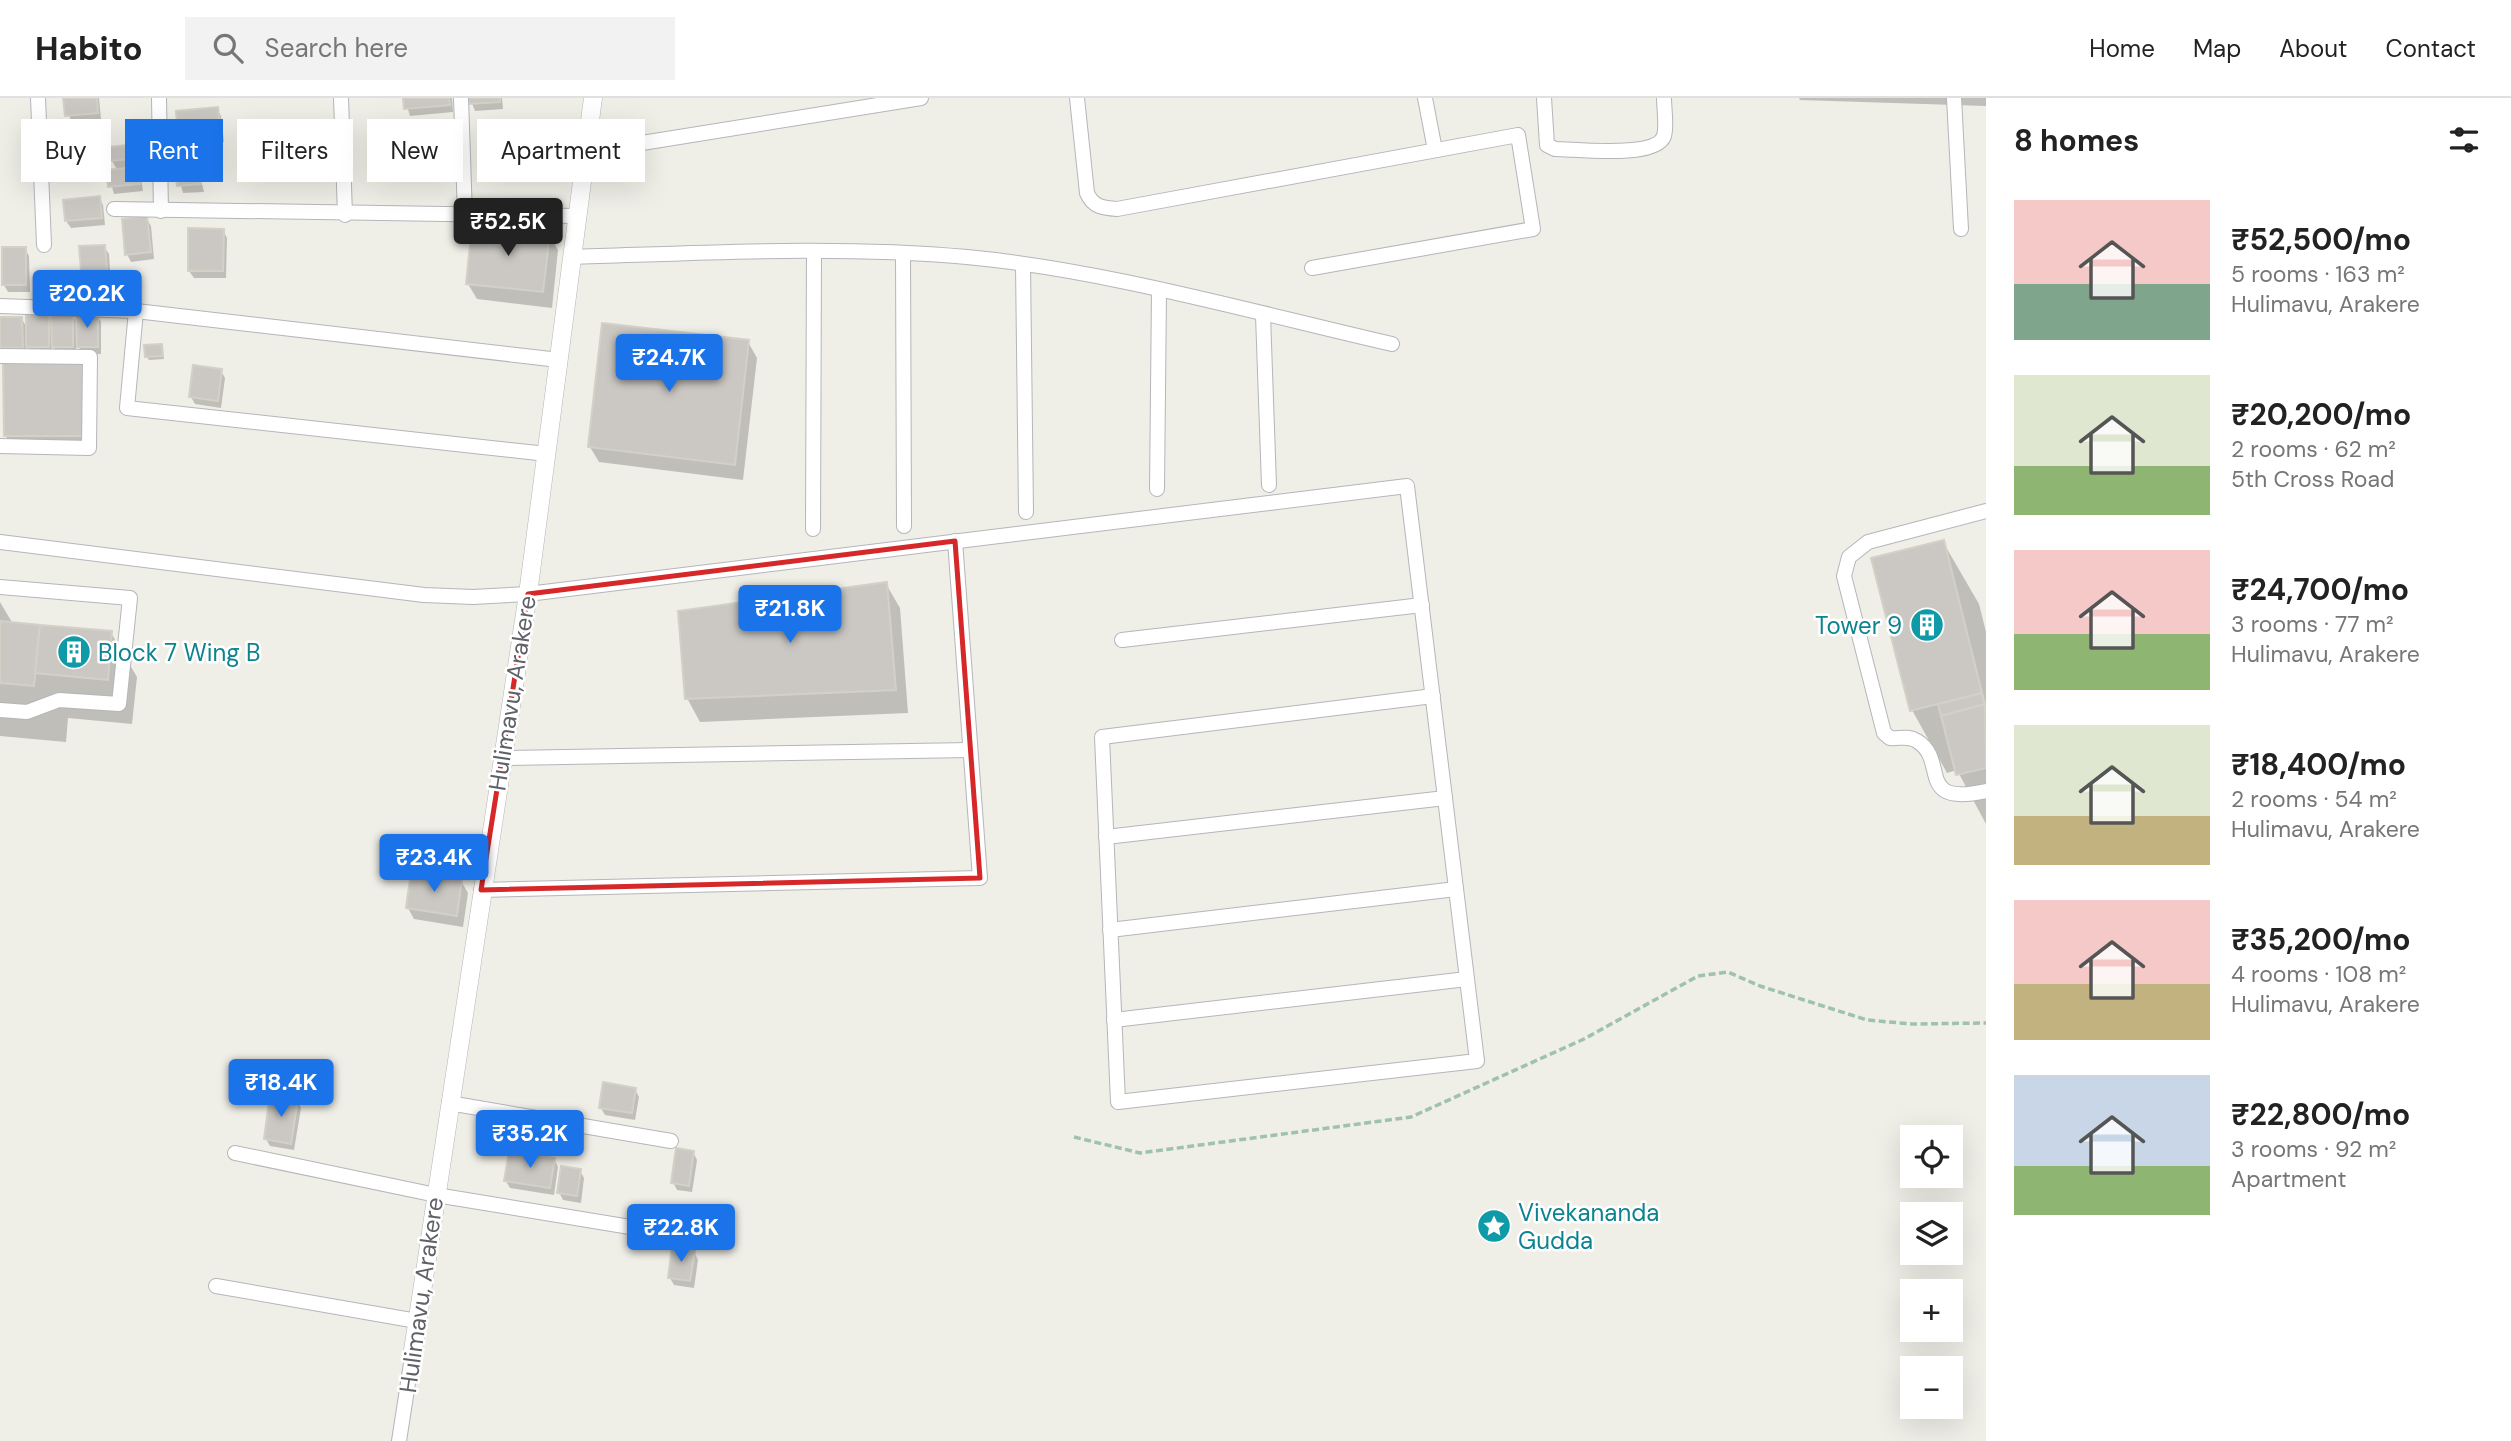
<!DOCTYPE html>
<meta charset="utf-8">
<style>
body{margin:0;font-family:"DM Sans",sans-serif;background:#f2f2f2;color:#222;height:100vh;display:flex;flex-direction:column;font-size:26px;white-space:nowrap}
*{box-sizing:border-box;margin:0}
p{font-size:23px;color:#767676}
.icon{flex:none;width:38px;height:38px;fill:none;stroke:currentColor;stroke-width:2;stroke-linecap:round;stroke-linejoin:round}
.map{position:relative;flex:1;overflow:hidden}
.sheet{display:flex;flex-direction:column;background:#fff;width:525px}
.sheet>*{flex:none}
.guide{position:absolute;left:21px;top:21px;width:665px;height:63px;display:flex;gap:14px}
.tools{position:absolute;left:1900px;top:1027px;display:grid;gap:14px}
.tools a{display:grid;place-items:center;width:63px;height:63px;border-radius:0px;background:#fff;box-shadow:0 7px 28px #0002;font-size:35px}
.price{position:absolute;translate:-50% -60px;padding:0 16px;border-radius:7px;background:#1a73e8;color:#fff;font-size:23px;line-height:46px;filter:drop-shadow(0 2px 4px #0008)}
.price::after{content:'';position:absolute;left:50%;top:42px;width:21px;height:16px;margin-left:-10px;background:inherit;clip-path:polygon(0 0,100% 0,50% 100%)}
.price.active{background:#222;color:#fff}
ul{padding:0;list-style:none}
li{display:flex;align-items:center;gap:21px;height:175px;padding:0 28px}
li span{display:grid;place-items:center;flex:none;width:196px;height:140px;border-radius:0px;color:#555}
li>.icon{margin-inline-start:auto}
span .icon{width:84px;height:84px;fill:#fffc;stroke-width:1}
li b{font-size:30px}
h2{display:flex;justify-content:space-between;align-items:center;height:84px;padding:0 28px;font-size:30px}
.chip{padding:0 24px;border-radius:0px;background:#fff;box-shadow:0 7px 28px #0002;font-size:24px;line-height:63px}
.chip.active{background:#1a73e8;color:#fff}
header{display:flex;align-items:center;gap:42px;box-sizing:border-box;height:98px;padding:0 35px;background:#fff;border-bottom:2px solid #e0e0e0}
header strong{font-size:33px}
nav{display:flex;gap:38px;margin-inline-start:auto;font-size:24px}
.search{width:490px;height:63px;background:#f2f2f2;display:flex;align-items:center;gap:18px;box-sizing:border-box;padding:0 24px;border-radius:0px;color:#767676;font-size:26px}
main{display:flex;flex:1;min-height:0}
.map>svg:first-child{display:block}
</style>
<header>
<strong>Habito</strong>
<div class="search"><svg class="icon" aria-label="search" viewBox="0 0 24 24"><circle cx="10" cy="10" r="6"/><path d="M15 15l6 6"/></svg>Search here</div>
<nav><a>Home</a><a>Map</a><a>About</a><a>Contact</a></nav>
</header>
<main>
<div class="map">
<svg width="1986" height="1343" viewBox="0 0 1986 1343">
<rect width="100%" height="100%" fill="#efeee7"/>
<g fill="#0003">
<path d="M65 0H99L101 22 71 24Z"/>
<path d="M405 0H452L453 14 410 18Z"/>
<path d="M470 0H502L503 11 475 13Z"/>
<path d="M1799 0H1986V8L1800 2Z"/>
<path d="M217 11 221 18 224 44 199 46 205 56 206 70H198L204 94 183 95 177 73H181L176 65 186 50 180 40Z"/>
<path d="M569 34 576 46 579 75 534 79 527 68Z"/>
<path d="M139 48 144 67 135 68 141 79 143 93 114 96 108 74 118 73 112 63Z"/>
<path d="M99 49 104 74 65 77 61 70Z"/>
<path d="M99 100 103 107 105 127 71 130 66 123Z"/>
<path d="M146 120 151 128 154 161 131 164 127 156Z"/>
<path d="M223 132 227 140 226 180H194L189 173Z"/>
<path d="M549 136 558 152 552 210 477 201 468 186Z"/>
<path d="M104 149 109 156 111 190 88 192 83 184Z"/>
<path d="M25 151 29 158 30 194H8L4 187Z"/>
<path d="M48 216 53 225 72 216 78 228 97 217 101 224V256H83L76 245V256H58L52 247V256H32L26 245V257H6L0 246V257V225L21 220 28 231Z"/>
<path d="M748 244 757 260 743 382 599 364 590 349Z"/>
<path d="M161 248 164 261 149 262 147 259Z"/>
<path d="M82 265 91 353H15L5 337Z"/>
<path d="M221 273 225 280 221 310 195 306 191 299Z"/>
<path d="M1943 444 1979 506 1986 534V726L1957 672 1947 675 1912 612Z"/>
<path d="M886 486 900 510 908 615 700 624 687 600Z"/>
<path d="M0 504 13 526 111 535 137 579 132 626 68 620 66 644 0 638Z"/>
<path d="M461 783 468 795 463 829 414 821 408 810Z"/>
<path d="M635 991 639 999 635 1022 605 1017 601 1010Z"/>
<path d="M297 1002 301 1010 294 1052 270 1048 266 1041Z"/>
<path d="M693 1054 697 1062 692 1094 677 1092 673 1084Z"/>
<path d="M554 1061 558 1069 554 1097 510 1090 506 1083Z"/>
<path d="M580 1073 584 1080 581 1105 563 1102 559 1094Z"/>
<path d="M694 1154 698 1162 694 1190 674 1187 670 1180Z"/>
</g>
<g fill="#cbc8c4" stroke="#d3d0c6" stroke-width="2">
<path d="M63 0H97L98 15 65 18Z"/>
<path d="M403 0H449L450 7 404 11Z"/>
<path d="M468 0H500V4L469 6Z"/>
<path d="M218 9 221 37 178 41 176 13Z"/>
<path d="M570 32 573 64 526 68 523 37Z"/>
<path d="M140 46 141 60 110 63 109 49Z"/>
<path d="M99 47 101 67 59 71 57 51Z"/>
<path d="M201 47 203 63 175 65 173 49Z"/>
<path d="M138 69 140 86 108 89 106 72Z"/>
<path d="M199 69 201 86 177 88 175 71Z"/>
<path d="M100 98 102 120 65 123 63 102Z"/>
<path d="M147 118 151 154 125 157 122 121Z"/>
<path d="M472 127 550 135 543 194 466 186Z"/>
<path d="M188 130 224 131 223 173H188Z"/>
<path d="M105 147 108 183 82 185 79 148Z"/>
<rect x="2" y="149" width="24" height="38"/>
<rect x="26" y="214" width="23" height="35"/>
<path d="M51 215H73V249H52Z"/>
<path d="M76 215H98V249H77Z"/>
<path d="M0 219H22L23 250H0Z"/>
<path d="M602 225 749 242 735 367 588 349Z"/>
<path d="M162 246 163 258 145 259 144 247Z"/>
<path d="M3 264H83V338H4Z"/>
<path d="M193 267 222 271 218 303 189 299Z"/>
<path d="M1944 442 1982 595 1910 613 1871 460Z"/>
<path d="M887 484 896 592 685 601 678 513Z"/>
<path d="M0 523 40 527 34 588 0 585Z"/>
<path d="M40 527 112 533 108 582 35 575Z"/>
<path d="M1982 595 1985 606 1941 618 1938 606Z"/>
<path d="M1985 606 1986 670 1956 677 1941 618Z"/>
<path d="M411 774 462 781 457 818 406 810Z"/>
<path d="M603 984 636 990 632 1015 599 1010Z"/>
<path d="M270 996 298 1001 291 1046 264 1041Z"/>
<path d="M676 1050 694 1053 689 1088 671 1085Z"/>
<path d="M509 1053 555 1060 550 1090 504 1083Z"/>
<path d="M561 1068 581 1071 577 1098 557 1095Z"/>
<path d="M672 1149 695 1153 690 1183 668 1180Z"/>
</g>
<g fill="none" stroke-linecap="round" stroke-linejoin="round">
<g stroke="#b4b6ba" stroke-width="16">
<g id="minor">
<path d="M38 0 44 147"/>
<path d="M159 0 161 113"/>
<path d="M341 0 345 117"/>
<path d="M461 0 465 118"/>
<path d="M1077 0 1087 95C1093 109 1103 110 1117 111L1518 37 1533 131 1312 170"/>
<path d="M1425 0 1435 52"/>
<path d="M1544 0 1547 47 1555 51C1576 51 1656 61 1664 38 1667 28 1664 11 1664 0"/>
<path d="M1954 0 1961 131"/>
<path d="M586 54 921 0"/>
<path d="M114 111 578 118"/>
<path d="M903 156 904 428"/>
<path d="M571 159C703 155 836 147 967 159 1106 172 1256 215 1392 246"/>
<path d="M1023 167 1026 414"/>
<path d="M0 208 136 213 559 262"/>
<path d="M136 213 127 310 547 356"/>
<path d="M1263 217 1269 387"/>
<path d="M0 258 90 259 89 350 0 348"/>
<path d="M1157 391 1159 193"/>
<path d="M1986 413 1868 444 1849 459 1844 478 1884 635 1890 640C1899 641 1908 637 1917 643 1949 662 1914 709 1986 693"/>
<path d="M813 431 814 153"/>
<path d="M0 444 424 497 473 499 528 496 1407 388 1477 963 1118 1004 1102 639 1433 598"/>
<path d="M0 489 130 500 119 606 59 602 27 614 0 612"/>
<path d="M1122 542 1422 507"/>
<path d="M503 660 970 652"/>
<path d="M1106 739 1445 700"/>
<path d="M481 792 980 780 955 443"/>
<path d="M1110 832 1456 791"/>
<path d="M1114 922 1467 881"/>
<path d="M449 1005 671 1043"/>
<path d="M235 1055 436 1097 630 1129"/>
<path d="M216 1188 417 1223"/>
<path d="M399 1343 412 1259"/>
</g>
</g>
<g stroke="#b4b6ba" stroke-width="19">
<path id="tertiary" d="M412 1259 528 496 593 0"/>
</g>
<path stroke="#9fc2ac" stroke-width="3.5" stroke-dasharray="7 3.5" stroke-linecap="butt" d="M1074 1039 1140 1055 1411 1019 1584 941 1698 878 1728 874 1760 888 1867 922 1912 926 1986 925"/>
<use href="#minor" stroke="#fff" stroke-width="14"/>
<use href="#tertiary" stroke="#fff" stroke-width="18"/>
</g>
<path fill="none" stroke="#d62828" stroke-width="5" stroke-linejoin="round" d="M955 443 980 780 481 792 528 496Z"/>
<defs>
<g id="building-disc" transform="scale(1.75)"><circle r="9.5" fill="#0f9aa8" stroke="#fff"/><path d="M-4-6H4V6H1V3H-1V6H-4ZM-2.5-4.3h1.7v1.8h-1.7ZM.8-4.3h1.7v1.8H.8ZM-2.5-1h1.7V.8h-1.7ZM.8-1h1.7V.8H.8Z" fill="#fff"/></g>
<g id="sight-disc" transform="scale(1.75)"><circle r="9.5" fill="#0f9aa8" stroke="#fff"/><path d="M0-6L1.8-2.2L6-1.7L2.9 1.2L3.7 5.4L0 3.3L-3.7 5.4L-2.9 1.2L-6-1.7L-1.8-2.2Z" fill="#fff"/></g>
</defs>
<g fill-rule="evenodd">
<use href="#building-disc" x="1927" y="527"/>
<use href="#building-disc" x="74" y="554"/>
<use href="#sight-disc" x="1494" y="1128"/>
</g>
<g text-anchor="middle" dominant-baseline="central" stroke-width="5" stroke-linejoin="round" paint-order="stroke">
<g font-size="24" fill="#0d838f" stroke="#fff" text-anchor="start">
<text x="1902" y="527" text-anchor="end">Tower 9</text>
<text x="98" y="554">Block 7 Wing B</text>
<text x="1518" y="1114">Vivekananda<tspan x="1518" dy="28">Gudda</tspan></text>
</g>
<g font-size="24" fill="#5f6166" stroke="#fff">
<text transform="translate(512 595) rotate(-81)">Hulimavu, Arakere</text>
<text transform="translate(421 1197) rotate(-82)">Hulimavu, Arakere</text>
</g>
</g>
</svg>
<div class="tools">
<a><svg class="icon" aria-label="locate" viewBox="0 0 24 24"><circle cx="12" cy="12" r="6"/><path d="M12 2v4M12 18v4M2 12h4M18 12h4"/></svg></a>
<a><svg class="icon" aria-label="layers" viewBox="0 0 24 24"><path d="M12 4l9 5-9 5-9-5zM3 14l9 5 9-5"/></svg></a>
<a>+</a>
<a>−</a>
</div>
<b class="price active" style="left:508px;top:160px">₹52.5K</b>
<b class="price" style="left:87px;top:232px">₹20.2K</b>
<b class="price" style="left:669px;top:296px">₹24.7K</b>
<b class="price" style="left:790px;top:547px">₹21.8K</b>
<b class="price" style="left:434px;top:796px">₹23.4K</b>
<b class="price" style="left:281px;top:1021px">₹18.4K</b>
<b class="price" style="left:530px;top:1072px">₹35.2K</b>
<b class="price" style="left:681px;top:1166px">₹22.8K</b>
<div class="guide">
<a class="chip">Buy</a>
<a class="chip active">Rent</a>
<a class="chip">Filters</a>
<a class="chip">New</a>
<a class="chip">Apartment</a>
</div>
</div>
<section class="sheet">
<h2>8 homes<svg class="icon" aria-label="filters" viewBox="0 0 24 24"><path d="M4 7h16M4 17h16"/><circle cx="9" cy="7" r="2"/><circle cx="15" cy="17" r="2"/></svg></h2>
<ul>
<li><span style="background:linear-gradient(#f6c9c9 60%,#7fa58c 0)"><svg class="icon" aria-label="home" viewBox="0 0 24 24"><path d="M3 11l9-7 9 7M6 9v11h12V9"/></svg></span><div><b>₹52,500/mo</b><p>5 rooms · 163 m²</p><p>Hulimavu, Arakere</p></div></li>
<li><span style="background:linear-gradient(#dfe7d0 65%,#8fb573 0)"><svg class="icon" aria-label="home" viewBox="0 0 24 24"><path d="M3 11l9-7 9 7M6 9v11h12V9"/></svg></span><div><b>₹20,200/mo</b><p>2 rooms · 62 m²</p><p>5th Cross Road</p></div></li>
<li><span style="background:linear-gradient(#f6c9c9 60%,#8fb573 0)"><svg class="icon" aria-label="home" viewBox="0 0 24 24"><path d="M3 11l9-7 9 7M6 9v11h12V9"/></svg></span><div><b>₹24,700/mo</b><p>3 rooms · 77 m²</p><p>Hulimavu, Arakere</p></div></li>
<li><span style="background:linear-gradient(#dfe7d0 65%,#c2b280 0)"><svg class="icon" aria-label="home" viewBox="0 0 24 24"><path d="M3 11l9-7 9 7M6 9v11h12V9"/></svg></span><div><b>₹18,400/mo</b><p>2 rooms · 54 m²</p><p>Hulimavu, Arakere</p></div></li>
<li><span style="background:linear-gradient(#f6c9c9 60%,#c2b280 0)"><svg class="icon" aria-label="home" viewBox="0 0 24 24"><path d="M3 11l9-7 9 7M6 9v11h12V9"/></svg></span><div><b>₹35,200/mo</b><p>4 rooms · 108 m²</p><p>Hulimavu, Arakere</p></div></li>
<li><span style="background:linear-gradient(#c9d6e8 65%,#8fb573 0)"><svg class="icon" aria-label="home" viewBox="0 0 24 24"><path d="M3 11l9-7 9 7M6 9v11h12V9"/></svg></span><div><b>₹22,800/mo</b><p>3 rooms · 92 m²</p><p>Apartment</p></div></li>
</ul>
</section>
</main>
